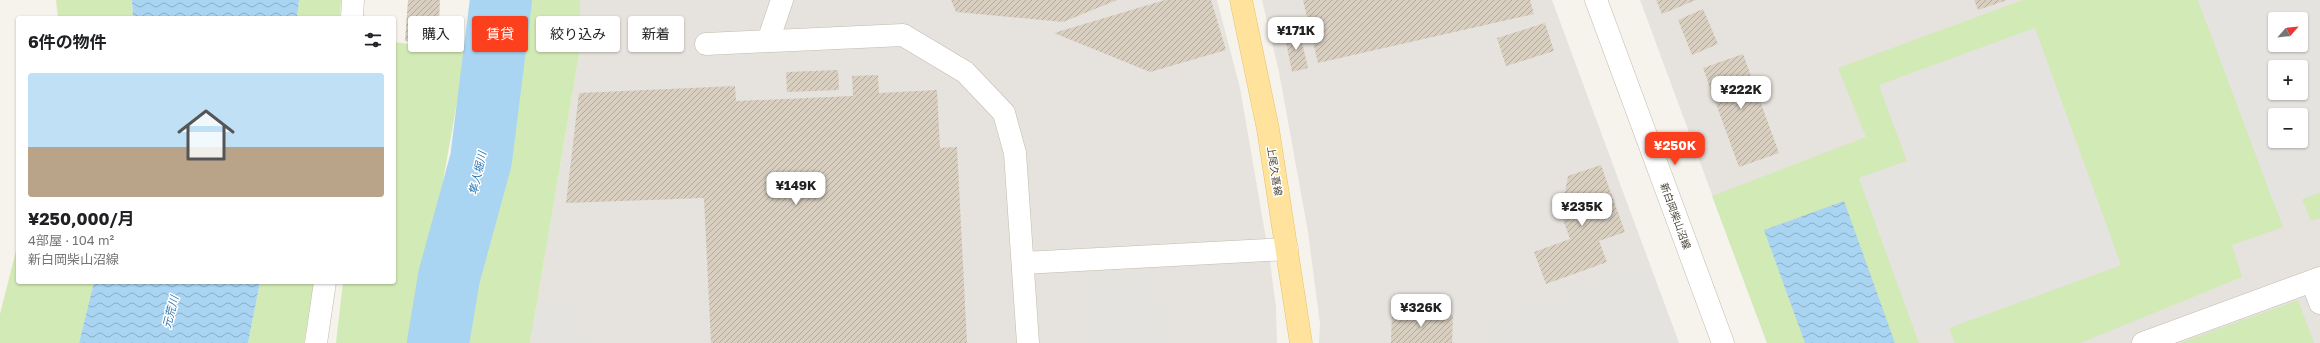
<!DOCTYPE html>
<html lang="ja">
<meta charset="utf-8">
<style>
body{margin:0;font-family:"Golos Text","Noto Sans JP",sans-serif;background:#f6f6f6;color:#202124;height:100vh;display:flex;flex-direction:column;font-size:15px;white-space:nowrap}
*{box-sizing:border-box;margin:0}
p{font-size:13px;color:#757577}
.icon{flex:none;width:22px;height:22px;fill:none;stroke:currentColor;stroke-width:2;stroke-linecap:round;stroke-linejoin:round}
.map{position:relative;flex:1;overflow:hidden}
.side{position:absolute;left:16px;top:16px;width:380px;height:268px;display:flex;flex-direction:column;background:#fff;border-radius:4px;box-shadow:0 1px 3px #0004}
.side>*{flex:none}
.top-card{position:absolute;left:408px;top:16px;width:380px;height:36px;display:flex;gap:8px}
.needle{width:26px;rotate:63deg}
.controls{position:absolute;left:2268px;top:12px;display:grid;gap:8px}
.controls a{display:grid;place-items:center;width:40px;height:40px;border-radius:4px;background:#fff;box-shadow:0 1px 3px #0004;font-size:20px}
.price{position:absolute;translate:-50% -34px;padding:0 9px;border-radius:8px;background:#fff;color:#222;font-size:13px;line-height:26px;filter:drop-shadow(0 1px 2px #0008)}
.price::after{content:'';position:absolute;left:50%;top:24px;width:12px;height:9px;margin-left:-6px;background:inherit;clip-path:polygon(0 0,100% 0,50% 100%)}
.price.selected{background:#fc3f1d;color:#fff}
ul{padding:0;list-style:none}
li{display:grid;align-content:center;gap:8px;height:212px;padding:0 12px}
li+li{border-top:1px solid #e0e0e0}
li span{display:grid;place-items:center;height:124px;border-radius:4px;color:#555}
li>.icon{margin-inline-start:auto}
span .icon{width:72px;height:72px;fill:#fffc;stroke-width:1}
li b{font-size:17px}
h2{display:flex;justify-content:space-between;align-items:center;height:48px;padding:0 12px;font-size:17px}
.tag{padding:0 14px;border-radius:4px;background:#fff;box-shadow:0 1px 3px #0004;font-size:14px;line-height:36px}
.tag.selected{background:#fc3f1d;color:#fff}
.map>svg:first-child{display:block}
</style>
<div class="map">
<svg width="2320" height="343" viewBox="0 0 2320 343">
<defs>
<pattern id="water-waves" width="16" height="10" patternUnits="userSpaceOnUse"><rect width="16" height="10" fill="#a9d4f2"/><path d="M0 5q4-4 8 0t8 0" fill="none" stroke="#8caec5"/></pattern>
<pattern id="building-hatch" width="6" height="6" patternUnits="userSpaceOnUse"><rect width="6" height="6" fill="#d8cfc1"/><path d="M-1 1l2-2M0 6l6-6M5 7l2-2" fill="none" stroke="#b1aa9e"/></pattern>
</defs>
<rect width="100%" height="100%" fill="#f6f3ec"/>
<g fill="#e6e2dd" fill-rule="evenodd">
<path d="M580 0H1217L1240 88 1270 262 1276 307 1277 343H530L581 43Z"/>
<path d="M1262 0H1552L1679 343H1319L1320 324 1308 232 1279 72Z"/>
<path d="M1640 0H2320V343H1767ZM2275 19H2301V45H2275ZM2275 67H2301V93H2275ZM2275 115H2301V141H2275Z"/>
</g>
<g fill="#d2eab5">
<path d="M56 0H132L133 18H58Z"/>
<path d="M299 0H341L340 18H297Z"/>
<path d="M520 0H580L581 43 530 343H456L466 283 503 158 519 59Z"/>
<path d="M2023 0H2198L2283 227 2232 245 2242 277 2080 343H1955L1949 328 2121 265 1879 85 1907 161 1859 178 1919 343H1767L1712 196 1866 137 1838 68Z"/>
<path d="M394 42 466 52 414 343H336L343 282H394Z"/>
<path d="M2320 192V218L2311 221 2302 199Z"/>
<path d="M18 243V282H94L79 343H0V314Z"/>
<path d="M260 282H314L304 343H248Z"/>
<path d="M2298 300 2314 343H2180Z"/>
</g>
<g fill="#e5e3e0" fill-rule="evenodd">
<path d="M2198 0H2320V192L2276 209ZM2275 19H2301V45H2275ZM2275 67H2301V93H2275ZM2275 115H2301V141H2275Z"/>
<path d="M2035 28 2121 265 1918 339 1859 178 1907 161 1879 85Z"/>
<path d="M1648 260 1679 343H1492L1486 328 1526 306Z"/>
<path d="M1161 273 1165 343H1080L1077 277Z"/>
<path d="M537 305 586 306 587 343H530Z"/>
</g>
<g fill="url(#water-waves)">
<path d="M132 0H299L297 18H133Z"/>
<path d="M1844 201 1895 343H1805L1764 230Z"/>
<path d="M94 282H260L248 343H79Z"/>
</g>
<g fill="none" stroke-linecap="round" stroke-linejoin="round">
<path stroke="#a9d4f2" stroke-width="62" d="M438 343 449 277 481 160 501 0"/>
</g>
<g fill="url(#building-hatch)">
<path d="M408 0H440L438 44 405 41Z"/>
<path d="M951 0H1117L1063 22 956 12Z"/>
<path d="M1165 0H1211L1226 50 1150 72 1054 33Z"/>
<path d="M1303 0H1530L1534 14 1318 63Z"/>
<path d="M1656 0H1696L1662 14Z"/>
<path d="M1974 0H2007L1978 10Z"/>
<path d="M1703 9 1718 44 1692 55 1678 20Z"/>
<path d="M1545 23 1554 51 1506 66 1497 38Z"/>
<path d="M1299 29 1308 68 1292 72 1284 32Z"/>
<path d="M1743 54 1779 153 1739 167 1703 68Z"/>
<path d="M838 70 839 90 787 92 786 72Z"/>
<path d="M878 75 879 93 937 90 940 148 957 147 967 343H711L704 198 566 203 579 93 735 86 736 101 853 96 852 76Z"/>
<path d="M1601 165 1625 232 1599 241 1607 262 1546 284 1534 252 1570 239 1561 214 1568 176Z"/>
<path d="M1392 311 1453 315 1452 343H1391Z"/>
</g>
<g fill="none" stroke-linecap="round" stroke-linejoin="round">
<g stroke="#c2bbae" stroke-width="23">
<g id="minor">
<path d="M1596 0 1723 343"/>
<path d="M352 18 353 0"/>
<path d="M768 41 782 0"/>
<path d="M706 44 903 35 965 72 1004 113 1015 153 1028 343"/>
<path d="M1023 263 1287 249"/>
<path d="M2312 281 2320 303"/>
<path d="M316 343 325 282"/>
<path d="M2143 343 2320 278"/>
</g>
</g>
<g stroke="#e6c16a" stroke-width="23">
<path id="major" d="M1241 0 1268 129 1301 343"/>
</g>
<use href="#minor" stroke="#fff" stroke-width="22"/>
<use href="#major" stroke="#ffe39c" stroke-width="22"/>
</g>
<g text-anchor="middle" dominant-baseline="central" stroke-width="3" stroke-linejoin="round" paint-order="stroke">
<g font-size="10" fill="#4b4439" stroke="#fff">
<text transform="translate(1275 171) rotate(81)">上尾久喜線</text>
<text transform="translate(1676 216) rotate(70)">新白岡柴山沼線</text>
</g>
<g font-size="11" font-style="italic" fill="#2e7ab2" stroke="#fff">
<text transform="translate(477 173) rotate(-77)">隼人堀川</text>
<text transform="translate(170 312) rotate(-76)">元荒川</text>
</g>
</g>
</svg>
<div class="controls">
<a><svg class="needle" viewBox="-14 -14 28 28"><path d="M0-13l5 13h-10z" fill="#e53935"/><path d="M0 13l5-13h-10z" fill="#757577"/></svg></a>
<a>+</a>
<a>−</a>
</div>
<b class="price" style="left:1296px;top:51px">¥171K</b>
<b class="price" style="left:1741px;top:110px">¥222K</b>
<b class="price selected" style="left:1675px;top:166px">¥250K</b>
<b class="price" style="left:796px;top:206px">¥149K</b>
<b class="price" style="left:1582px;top:227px">¥235K</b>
<b class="price" style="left:1421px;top:328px">¥326K</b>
<div class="top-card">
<a class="tag">購入</a>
<a class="tag selected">賃貸</a>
<a class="tag">絞り込み</a>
<a class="tag">新着</a>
</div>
<section class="side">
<h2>6件の物件<svg class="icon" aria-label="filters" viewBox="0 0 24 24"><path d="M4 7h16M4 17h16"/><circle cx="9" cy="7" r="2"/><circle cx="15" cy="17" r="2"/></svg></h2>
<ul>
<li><span style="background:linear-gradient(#bfe0f5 60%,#b9a48a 0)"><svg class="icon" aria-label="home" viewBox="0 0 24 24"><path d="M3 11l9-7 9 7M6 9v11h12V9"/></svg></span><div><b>¥250,000/月</b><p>4部屋 · 104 m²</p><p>新白岡柴山沼線</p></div></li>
</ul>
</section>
</div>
